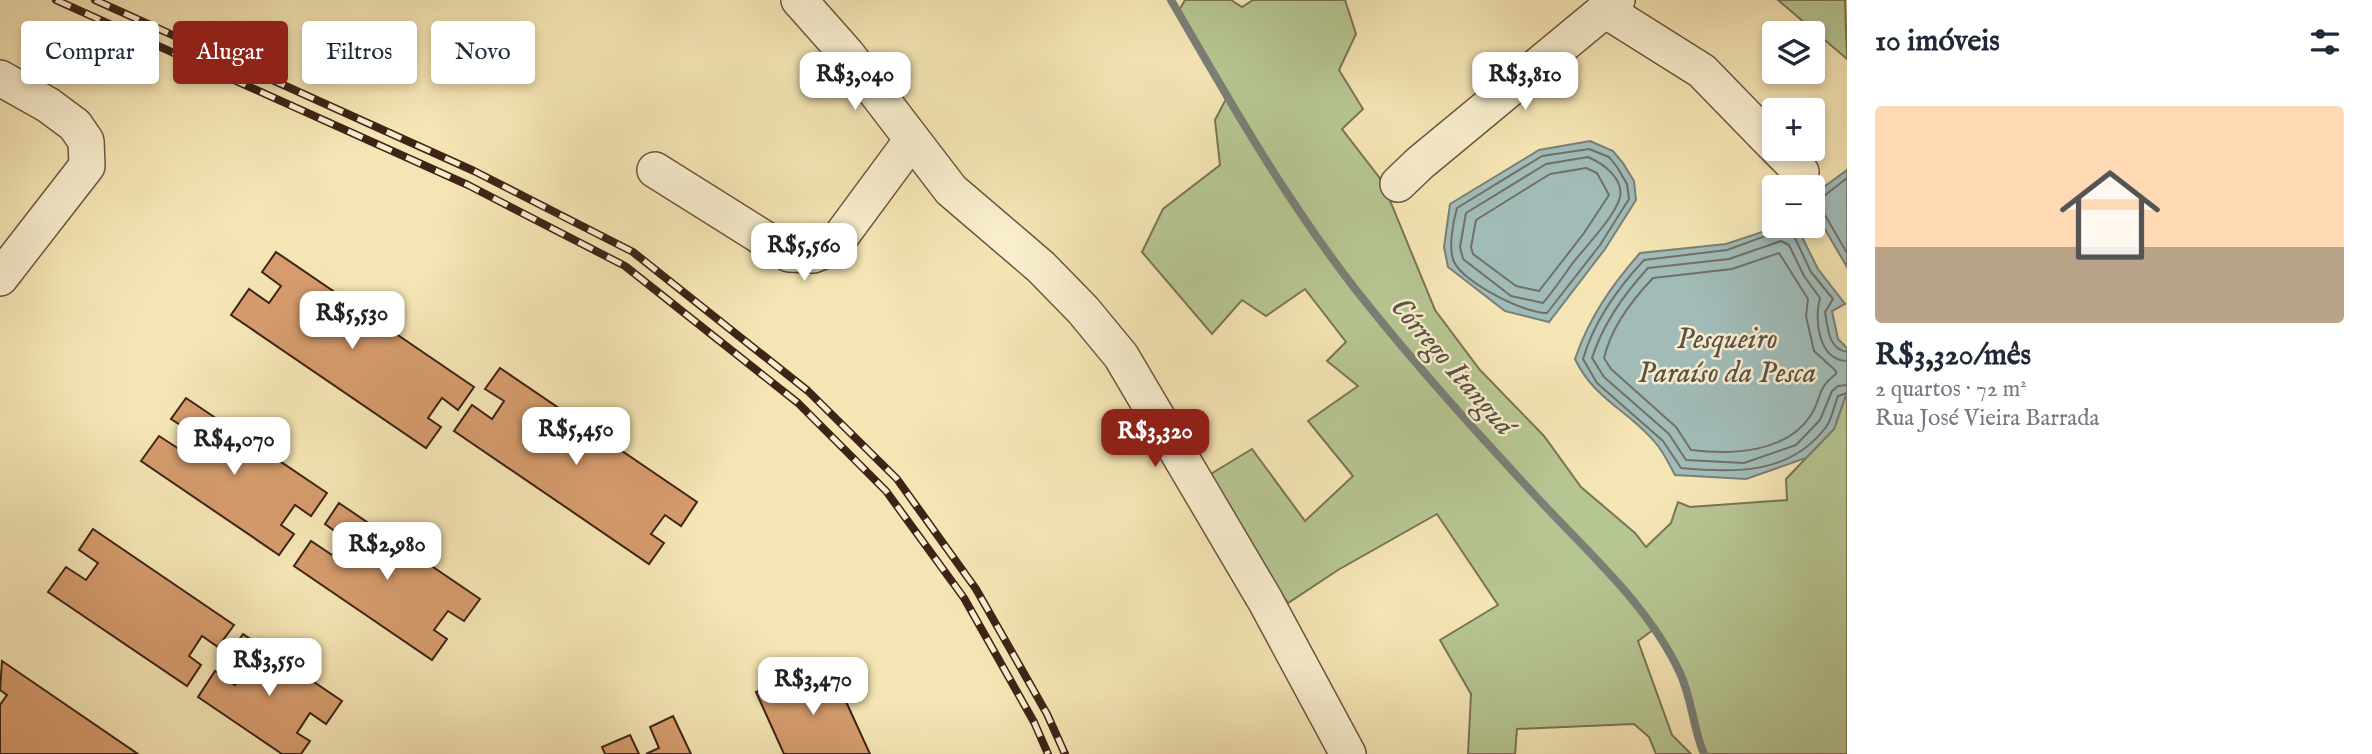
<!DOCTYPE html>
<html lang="pt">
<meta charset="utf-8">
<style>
body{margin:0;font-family:"IM FELL English",serif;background:#f2f2f3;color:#1f2937;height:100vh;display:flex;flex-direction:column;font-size:26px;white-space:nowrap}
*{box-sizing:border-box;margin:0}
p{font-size:23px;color:#747a83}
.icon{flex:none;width:38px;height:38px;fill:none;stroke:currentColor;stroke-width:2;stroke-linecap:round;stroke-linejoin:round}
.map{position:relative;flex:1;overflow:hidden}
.sheet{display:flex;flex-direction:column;background:#fff;width:525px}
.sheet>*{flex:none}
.banner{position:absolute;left:21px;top:21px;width:665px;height:63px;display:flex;gap:14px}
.buttons{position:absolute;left:1762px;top:21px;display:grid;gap:14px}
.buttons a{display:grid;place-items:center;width:63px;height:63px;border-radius:7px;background:#fff;box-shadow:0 4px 10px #0003;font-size:35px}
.price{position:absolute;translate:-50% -60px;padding:0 16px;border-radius:14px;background:#fff;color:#222;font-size:23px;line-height:46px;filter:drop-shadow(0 2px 4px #0008)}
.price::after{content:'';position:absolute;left:50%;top:42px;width:21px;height:16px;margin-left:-10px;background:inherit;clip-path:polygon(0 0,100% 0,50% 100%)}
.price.selected{background:#8f2418;color:#fff}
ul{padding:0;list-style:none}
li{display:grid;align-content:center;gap:14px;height:371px;padding:0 28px}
li span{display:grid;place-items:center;height:217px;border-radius:7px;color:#555}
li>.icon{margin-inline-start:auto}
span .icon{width:126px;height:126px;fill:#fffc;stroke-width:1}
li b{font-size:30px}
h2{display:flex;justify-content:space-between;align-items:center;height:84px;padding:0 28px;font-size:30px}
.tag{padding:0 24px;border-radius:7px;background:#fff;box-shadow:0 4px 10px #0003;font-size:24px;line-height:63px}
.tag.selected{background:#8f2418;color:#fff}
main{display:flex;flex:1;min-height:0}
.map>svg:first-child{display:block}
</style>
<main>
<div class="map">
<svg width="1847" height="754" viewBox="0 0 1847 754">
<rect width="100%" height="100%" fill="#f5e5b4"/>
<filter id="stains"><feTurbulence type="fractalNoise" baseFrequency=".00286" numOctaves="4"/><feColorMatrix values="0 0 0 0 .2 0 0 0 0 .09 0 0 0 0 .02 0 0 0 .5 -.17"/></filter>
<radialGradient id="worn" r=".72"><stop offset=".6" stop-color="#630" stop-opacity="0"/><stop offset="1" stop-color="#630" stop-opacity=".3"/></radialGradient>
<g fill="#b6c692" stroke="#7a7454" stroke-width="2">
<path d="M1185 0H1231L1242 7 1253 0H1345L1356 34 1339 70 1363 109 1342 129 1382 181 1435 310 1480 370 1544 436 1581 487 1635 533 1646 547 1671 523 1678 502 1690 507 1787 500 1786 479 1834 429 1847 392V754H1704C1697 738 1696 722 1692 705 1684 677 1668 654 1653 630L1638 641 1672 735 1691 754H1656L1649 737 1634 724 1517 729 1515 754H1468L1471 694 1440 640 1498 605 1437 514 1338 570 1288 603 1204 478 1252 449 1305 521 1353 476 1308 421 1358 386 1327 361 1346 342 1305 289 1266 316 1242 300 1212 334 1142 252 1163 209 1220 165 1215 120 1227 97 1178 12Z"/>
<path d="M1778 0H1845L1847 59Z"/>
</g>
<g fill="#a1bcb8" stroke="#7a7f77" stroke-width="2">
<path d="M1590 141 1613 151 1623 163 1634 181 1636 200 1605 249 1549 322 1505 311 1448 267 1444 247 1450 204 1539 150Z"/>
<path d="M1847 170V267L1813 209V195Z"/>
<path d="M1780 226 1799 231 1818 269 1845 304 1832 311 1838 339 1847 348V392L1834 429 1806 458 1746 479 1675 475C1670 466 1665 455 1658 446 1633 413 1594 400 1575 359 1589 318 1611 286 1640 253L1726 244Z"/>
</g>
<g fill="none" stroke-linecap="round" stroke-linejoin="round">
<g stroke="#707067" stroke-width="2">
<path d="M1589 149 1609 157 1617 167 1627 184 1629 199 1600 245 1547 313C1525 314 1463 282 1454 262 1448 248 1453 222 1457 208L1542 156Z"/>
<path d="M1588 157C1602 163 1624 178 1620 197 1615 217 1585 247 1572 264 1563 277 1554 290 1543 303L1511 296 1463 259 1460 247 1466 213 1546 164Z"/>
<path d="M1586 168 1597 173 1609 195 1584 233 1539 291 1516 286 1473 254 1471 247 1476 220 1550 174Z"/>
<path d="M1847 178 1815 203 1822 210 1847 253"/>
<path d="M1779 253 1808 299 1806 316 1814 351 1836 371V374C1817 388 1822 397 1811 415 1787 453 1731 455 1691 450L1676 427 1611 369 1604 358C1611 328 1632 300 1653 278L1732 269Z"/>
<path d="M1847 352C1828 349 1828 328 1825 312L1833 299 1811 272 1795 238 1782 230 1727 250 1644 260C1617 289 1594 321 1583 359L1597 383 1663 441 1681 468C1734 473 1790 475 1826 427 1832 419 1834 406 1838 396L1847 393"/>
<path d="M1847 361C1818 360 1814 319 1820 298L1804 276 1789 245 1781 241 1729 259 1648 268C1624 294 1603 324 1592 358L1604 377 1669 434 1686 460 1744 463 1796 445 1820 420 1832 391 1838 386 1847 385"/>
</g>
<path stroke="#7a7f77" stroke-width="8" d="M1171 0C1229 100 1285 199 1356 290 1415 365 1479 435 1544 505 1592 556 1650 608 1680 673 1692 699 1693 728 1704 754"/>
</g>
<g fill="#d69c6d" stroke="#3f2316" stroke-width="2">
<path d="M276 252 474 387 458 410 442 398 428 418 441 427 426 448 231 315 249 289 269 303 281 286 262 272Z"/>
<path d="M500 368 697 502 681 526 665 515 651 534 664 543 649 564 454 431 472 405 492 419 504 401 485 389Z"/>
<path d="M186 398 327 493 311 516 295 505 281 525 294 534 279 555 141 461 159 436 179 449 191 432 171 419Z"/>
<path d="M339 503 480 599 464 621 448 611 434 630 447 639 432 660 294 566 311 541 332 555 344 538 325 524Z"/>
<path d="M93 529 234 625 218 647 202 636 189 656 201 665 187 686 48 592 66 567 86 580 98 563 79 550Z"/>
<path d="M243 634 342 701 326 724 310 713 297 733 310 741 301 754H282L198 697 215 671 235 685 247 668 228 655Z"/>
<path d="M827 660 870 754H784L756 692 783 680 792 701 812 692 802 671Z"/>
<path d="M2 661 138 754H0V705L7 695 0 690Z"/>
<path d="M673 716 691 754H646L659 748 650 727Z"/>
<path d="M630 735 639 754H605L602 747Z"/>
</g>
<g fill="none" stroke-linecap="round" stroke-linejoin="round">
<g stroke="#6c543e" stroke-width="38">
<g id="minor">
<path d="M799 0 846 53 951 190 1041 267 1083 310 1121 356 1265 600 1348 754"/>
<path d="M1605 10 1702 71 1774 145"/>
<path d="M0 78 48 105 75 125 86 141 87 166 0 278"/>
<path d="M1778 149 1801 172"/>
<path d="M655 170 789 254 813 255 833 247 912 140"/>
<path d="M1398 184 1420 163 1617 0"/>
</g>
</g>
<use href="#minor" stroke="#f8eece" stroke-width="35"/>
<g stroke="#3f2316" stroke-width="8">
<g id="rail">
<path d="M56 0 468 185 625 266 798 403 886 491 964 598 1034 722 1048 754"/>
<path d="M95 0 474 171 633 252 808 391 897 479 976 589 1047 714 1065 754"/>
</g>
</g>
<use href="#rail" stroke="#f8eece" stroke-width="5" stroke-dasharray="16" stroke-linecap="butt"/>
</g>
<g text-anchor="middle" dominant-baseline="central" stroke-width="5" stroke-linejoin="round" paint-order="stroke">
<g font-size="30" font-style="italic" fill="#5c5147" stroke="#f8eece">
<text x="1727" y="340">Pesqueiro<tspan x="1727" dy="34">Paraíso da Pesca</tspan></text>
<text transform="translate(1452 367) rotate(49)">Córrego Itanguá</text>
</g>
</g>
<rect width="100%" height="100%" filter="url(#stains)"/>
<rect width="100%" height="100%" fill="url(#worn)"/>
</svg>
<div class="buttons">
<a><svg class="icon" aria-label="layers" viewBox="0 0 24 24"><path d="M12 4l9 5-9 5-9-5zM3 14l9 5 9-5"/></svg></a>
<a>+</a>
<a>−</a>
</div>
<b class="price" style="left:855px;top:112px">R$3,040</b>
<b class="price" style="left:1525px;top:112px">R$3,810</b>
<b class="price" style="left:804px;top:283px">R$5,560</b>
<b class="price" style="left:352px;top:351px">R$5,530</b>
<b class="price" style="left:576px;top:467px">R$5,450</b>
<b class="price selected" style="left:1155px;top:469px">R$3,320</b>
<b class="price" style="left:234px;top:477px">R$4,070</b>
<b class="price" style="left:387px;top:582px">R$2,980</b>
<b class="price" style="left:269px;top:698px">R$3,550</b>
<b class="price" style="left:813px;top:717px">R$3,470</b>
<div class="banner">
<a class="tag">Comprar</a>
<a class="tag selected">Alugar</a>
<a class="tag">Filtros</a>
<a class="tag">Novo</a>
</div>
</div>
<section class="sheet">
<h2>10 imóveis<svg class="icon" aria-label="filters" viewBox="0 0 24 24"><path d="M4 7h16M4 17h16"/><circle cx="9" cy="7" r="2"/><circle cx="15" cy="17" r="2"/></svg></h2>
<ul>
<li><span style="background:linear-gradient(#ffd9b3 65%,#b9a48a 0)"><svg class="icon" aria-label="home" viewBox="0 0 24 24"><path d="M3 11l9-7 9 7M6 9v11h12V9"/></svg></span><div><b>R$3,320/mês</b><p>2 quartos · 72 m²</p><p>Rua José Vieira Barrada</p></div></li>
</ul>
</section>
</main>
